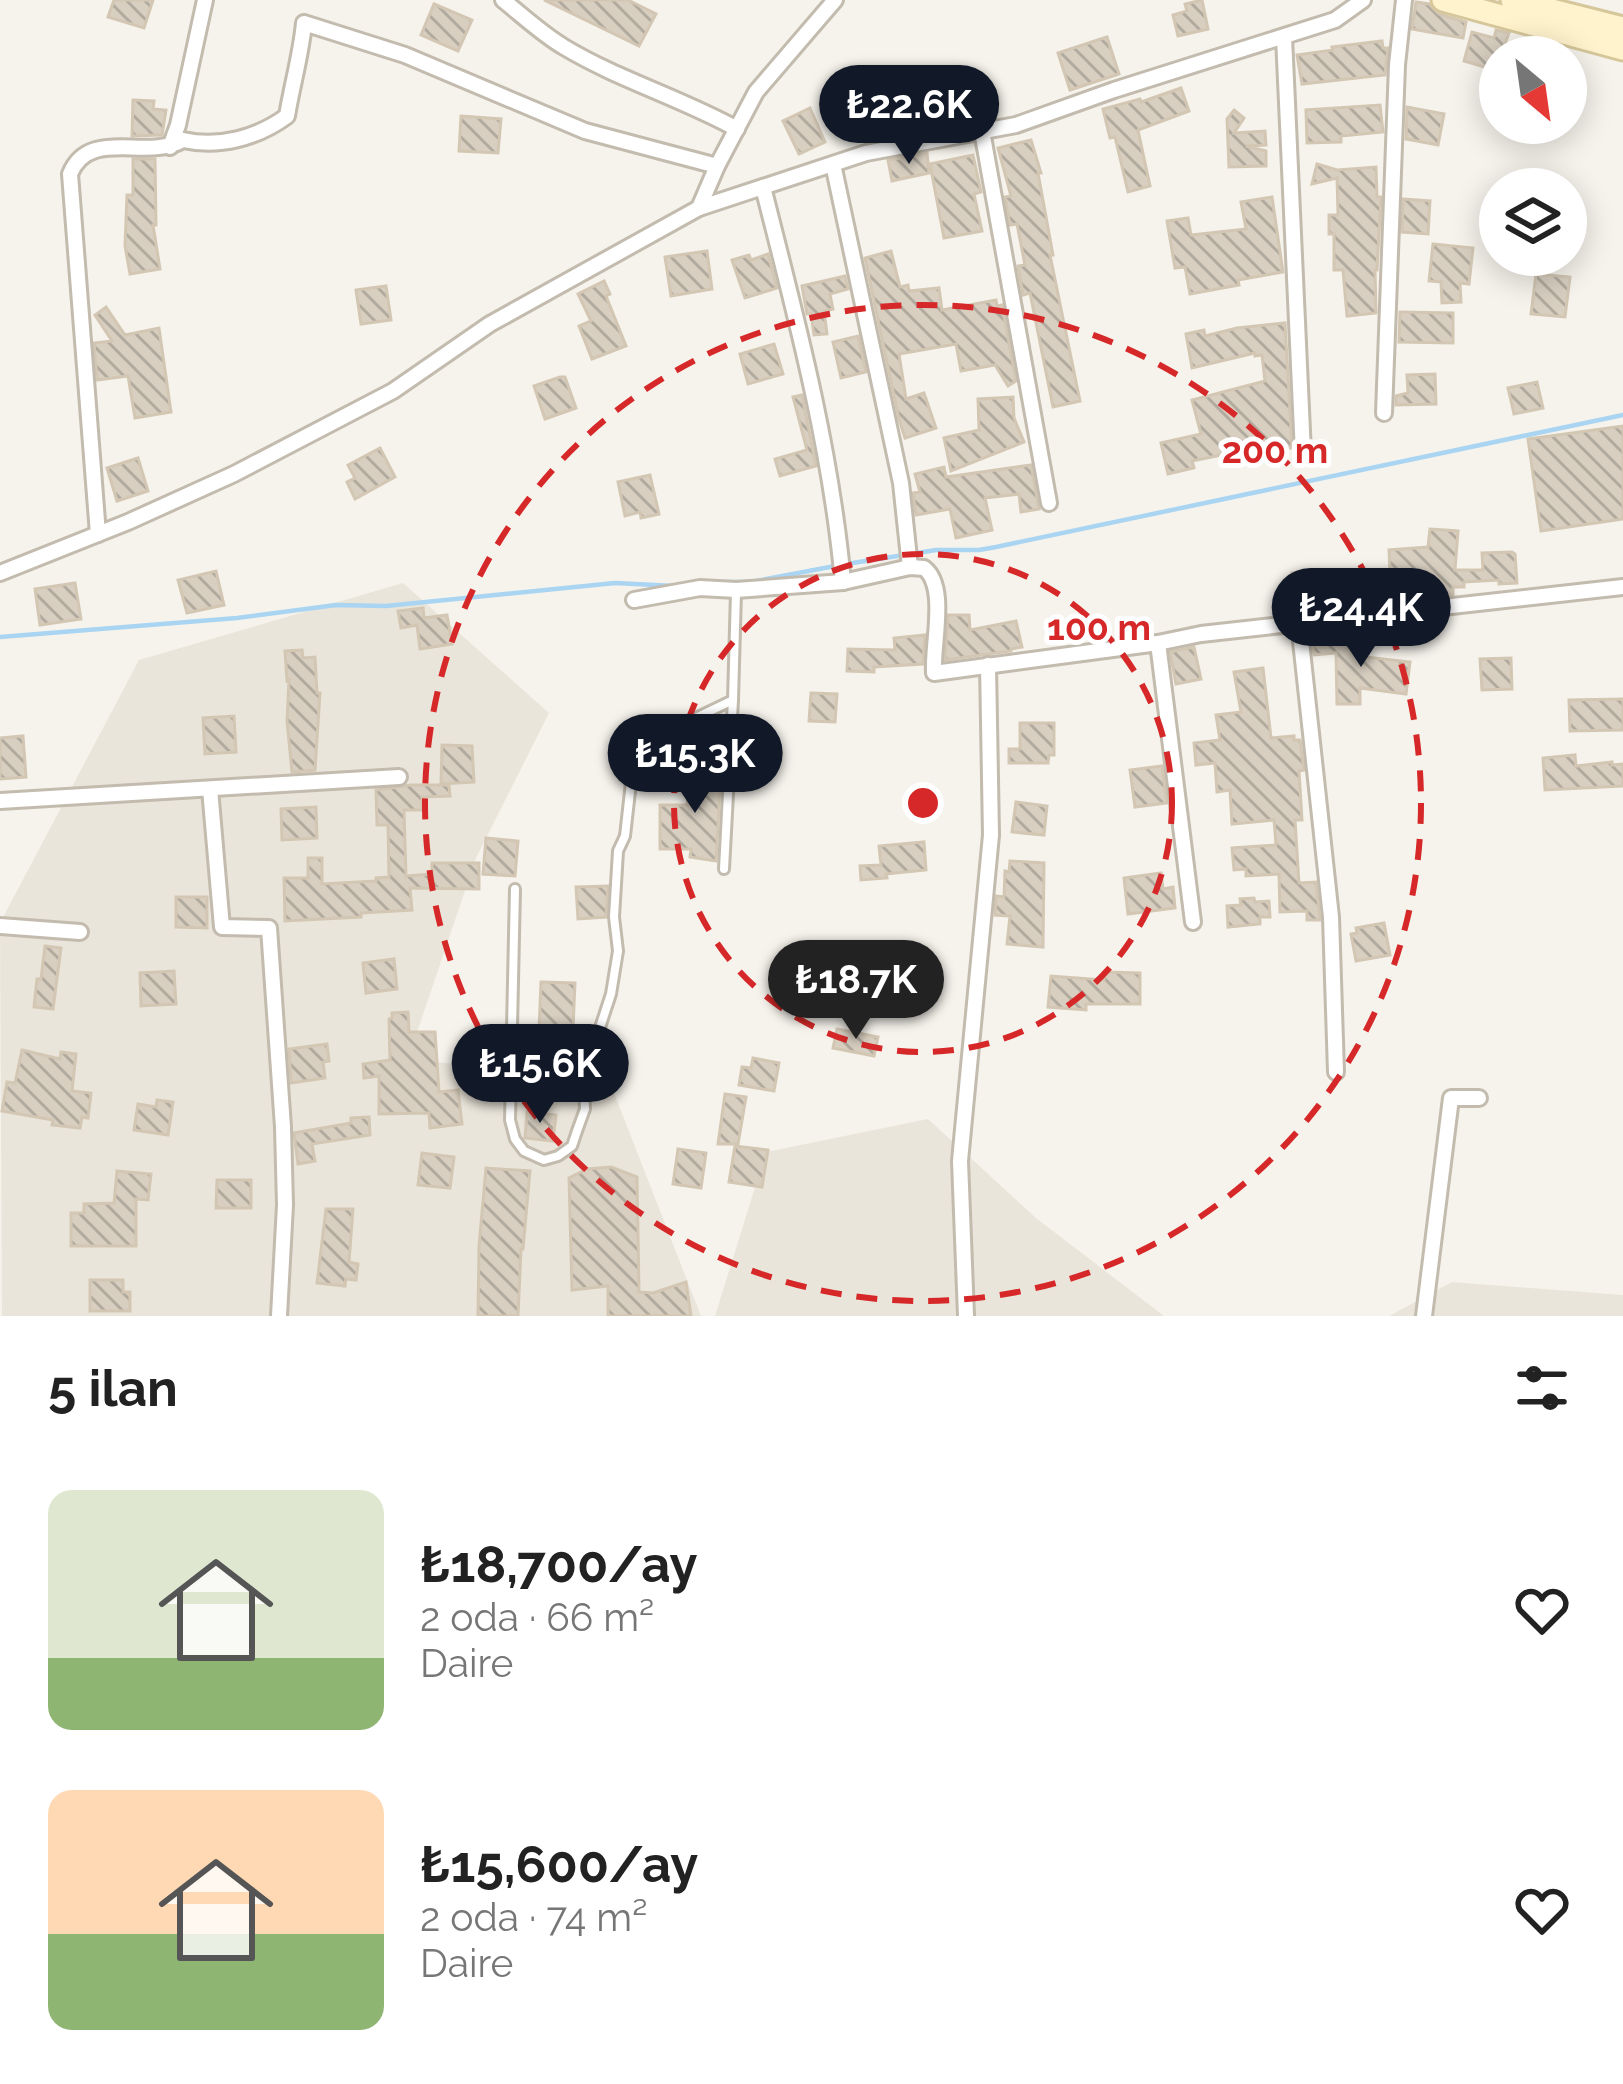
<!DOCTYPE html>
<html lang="tr">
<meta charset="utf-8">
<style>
body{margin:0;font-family:Raleway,sans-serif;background:#f6f6f6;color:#222;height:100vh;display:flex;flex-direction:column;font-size:45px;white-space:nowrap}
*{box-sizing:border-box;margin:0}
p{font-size:39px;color:#767676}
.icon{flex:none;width:66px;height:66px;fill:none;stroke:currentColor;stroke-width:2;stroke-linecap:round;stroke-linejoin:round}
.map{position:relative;height:1316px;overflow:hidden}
.drawer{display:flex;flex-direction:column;background:#fff;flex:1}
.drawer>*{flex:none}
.needle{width:78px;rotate:151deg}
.fabs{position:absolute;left:1479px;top:36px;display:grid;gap:24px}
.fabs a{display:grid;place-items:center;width:108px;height:108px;border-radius:50%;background:#fff;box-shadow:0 6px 30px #0003;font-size:60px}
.price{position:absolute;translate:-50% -102px;padding:0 27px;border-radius:42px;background:#111827;color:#fff;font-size:39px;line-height:78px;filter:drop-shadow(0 3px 6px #0008)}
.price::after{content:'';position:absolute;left:50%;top:72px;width:36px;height:27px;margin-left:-18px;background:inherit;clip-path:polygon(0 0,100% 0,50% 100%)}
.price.active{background:#222;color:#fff}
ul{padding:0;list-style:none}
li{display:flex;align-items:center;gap:36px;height:300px;padding:0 48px}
li span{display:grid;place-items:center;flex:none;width:336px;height:240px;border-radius:24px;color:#555}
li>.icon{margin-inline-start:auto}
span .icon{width:144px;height:144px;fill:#fffc;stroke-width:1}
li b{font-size:51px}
h2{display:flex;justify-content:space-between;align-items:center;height:144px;padding:0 48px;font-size:51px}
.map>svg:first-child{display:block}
</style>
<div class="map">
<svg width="1623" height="1316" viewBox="0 0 1623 1316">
<defs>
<pattern id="building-back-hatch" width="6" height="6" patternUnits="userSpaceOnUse" patternTransform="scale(3)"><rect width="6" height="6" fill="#d8cfc1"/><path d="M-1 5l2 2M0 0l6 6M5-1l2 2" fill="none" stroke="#b1aa9e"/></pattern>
</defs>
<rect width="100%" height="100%" fill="#f6f3ec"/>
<g fill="#eae5da">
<path d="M403 583 549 713 476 858 408 1059 609 1080 701 1316H2L0 923 139 660Z"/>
<path d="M928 1119 1036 1218 1164 1316H715L766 1152Z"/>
<path d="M1452 1282 1623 1295V1316H1389Z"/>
</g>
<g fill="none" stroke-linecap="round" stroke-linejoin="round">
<g stroke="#a9d4f2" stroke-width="4.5">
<path d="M846 564 936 550H979L996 547 1623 415"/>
<path d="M704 582H751L835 566"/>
<path d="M0 637 237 618 336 605 386 606 615 583 675 586"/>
</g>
</g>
<g fill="url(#building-back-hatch)" stroke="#d3c7b4" stroke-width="3">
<path d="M114 0H153L144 28 108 17Z"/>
<path d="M544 0H628L656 14 639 46Z"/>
<path d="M1202 0 1208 29 1178 36 1173 15 1187 11 1185 4Z"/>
<path d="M1416 2 1429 4 1439 14 1466 22 1463 38 1412 29Z"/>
<path d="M434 4 472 20 458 51 421 35Z"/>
<path d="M1496 30 1509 33 1500 57 1498 71 1464 61 1472 32 1494 38Z"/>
<path d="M1107 37 1119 74 1070 90 1058 53Z"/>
<path d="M1382 41 1383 48H1388L1385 75 1302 84 1297 55 1333 50 1332 47Z"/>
<path d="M918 84 929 118 898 127 887 94Z"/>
<path d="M1181 88 1189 111 1138 130 1150 186 1128 192 1115 137 1110 138 1103 109 1140 99 1141 102Z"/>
<path d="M133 100 154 101 153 109 166 110 162 135 132 136Z"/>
<path d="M1380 105 1383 132 1341 136V142L1307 143 1306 110Z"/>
<path d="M1407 107 1444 114 1438 145 1406 139Z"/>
<path d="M810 108 825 142 799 154 783 121Z"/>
<path d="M1234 110 1244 118 1234 133 1265 131 1266 145 1246 146 1266 151V166L1229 167 1227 119Z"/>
<path d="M461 116 501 119 498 153 459 151Z"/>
<path d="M1031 140 1041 173H1038L1053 255H1050L1080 401 1053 407 1030 293 1023 295 1018 266 1025 265 1017 224 1010 225 1005 197 1011 196 998 148Z"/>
<path d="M927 153 929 173 892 181 888 160Z"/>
<path d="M973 155 981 192 974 194 982 231 944 238 930 164Z"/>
<path d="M133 159H155L156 225H153L160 269 130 274 125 246 127 195H133Z"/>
<path d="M1317 164 1337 170 1376 167 1377 197H1381L1377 270H1375L1376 313 1347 316 1343 270H1334V234H1329V215H1338L1337 178 1312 184Z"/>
<path d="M1272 197 1283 272 1238 280 1239 285 1190 294 1185 267 1175 268 1167 221 1188 218 1191 235 1246 229 1241 202Z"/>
<path d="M1403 199 1430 201 1428 234 1402 232Z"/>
<path d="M1433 244 1473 248 1469 284 1460 283 1461 302 1442 303 1441 282 1429 281Z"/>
<path d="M707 251 712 289 671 296 665 257Z"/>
<path d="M891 251 900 287 908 285 909 291 939 288 942 310 996 300 997 306 1002 305 1016 381 1008 386 995 365 961 371 956 344 899 354 906 399 924 393 936 428 905 438 899 419 865 258Z"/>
<path d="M768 254 777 288 745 298 732 260 749 255 751 260Z"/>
<path d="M1536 274 1570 277 1565 317 1531 314Z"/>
<path d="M845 276 848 289 830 294 833 309 824 311 827 334 814 335 811 313 807 314 802 286Z"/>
<path d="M604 281 610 294 606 296 626 346 592 359 579 326 591 321 578 294Z"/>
<path d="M386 286 391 320 361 324 356 290Z"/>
<path d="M106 307 125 335 159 328 171 412 135 418 128 376 97 380 94 343 112 341 95 315Z"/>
<path d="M1400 312 1453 313V343L1399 342Z"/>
<path d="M1285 323 1292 448 1256 451V448L1192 461 1194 468 1168 474 1161 443 1201 434 1192 400 1265 381 1262 355 1255 356V353L1192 368 1186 334 1204 330 1205 336 1237 328Z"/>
<path d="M858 336 866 372 841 378 833 342Z"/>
<path d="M774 344 783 374 748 384 740 354Z"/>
<path d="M1435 374 1436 404 1396 405V396L1408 393 1407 375Z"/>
<path d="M560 377H565L576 408 545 419 534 386Z"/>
<path d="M1537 382 1543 408 1514 414 1508 388Z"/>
<path d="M802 395 816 466 780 476 775 459 807 450 793 397Z"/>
<path d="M1013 397 1014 418 1024 442 951 471 944 438 979 430 978 399Z"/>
<path d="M1623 426V519L1541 531 1528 439Z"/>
<path d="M380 448 395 477 355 499 347 482 355 478 348 465Z"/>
<path d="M138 458 148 491 117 501 107 468Z"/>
<path d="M1031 465 1039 509 1021 512 1019 494 985 498 992 530 956 538 950 509 916 515 913 493 920 492 915 474 944 467 946 477Z"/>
<path d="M650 475 659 514 641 518 640 512 625 516 618 482Z"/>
<path d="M1430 529 1458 531 1455 570H1483L1482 553 1512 552 1515 554 1517 583 1499 584V580L1464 582V587H1453V595L1435 597V586L1375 591 1376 602 1361 604V597L1293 601 1292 573 1330 572V578L1390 572 1389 550 1428 547Z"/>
<path d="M216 571 224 605 187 613 178 580Z"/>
<path d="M75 583 81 619 40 625 35 589Z"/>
<path d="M423 608 424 618 447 615 452 644 420 649 417 625 401 628 398 611Z"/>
<path d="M948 615H969L970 630 1016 621 1022 647 1011 649V651L945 660Z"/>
<path d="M1327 631 1328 641 1357 639V656L1410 662 1406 694 1360 688V704H1337L1336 653 1314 655 1311 633Z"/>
<path d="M925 635 923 664 874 667V672L847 671 848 649 895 650 894 638Z"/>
<path d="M1194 647 1201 679 1176 684 1170 652Z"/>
<path d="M302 650 303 658 315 657 317 693H320L315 770 292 772 287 721 289 680 287 681 285 651Z"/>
<path d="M1511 658 1512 689 1482 690 1480 659Z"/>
<path d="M1263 668 1271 738 1294 736V740H1300L1304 770 1299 771 1302 820H1295L1299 883 1316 882 1320 920H1307V911L1280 912 1279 874 1246 876V869L1234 870 1232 848 1276 845 1274 820 1232 824 1230 790 1217 792 1215 763 1196 765 1194 743 1220 740 1216 715 1241 712 1234 672Z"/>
<path d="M811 693 837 694 835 722 809 721Z"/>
<path d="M1623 699V730L1570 731 1569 700Z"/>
<path d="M234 716 236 752 205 754 203 718Z"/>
<path d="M1020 723H1054V755H1049L1048 763H1009V749H1020Z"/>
<path d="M23 736 26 777 0 779V738Z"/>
<path d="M442 745 472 746 474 782 441 784Z"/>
<path d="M1575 755 1576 766 1612 762V765L1623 764V786L1545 790 1543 758Z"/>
<path d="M691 765 721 768 716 861 690 857 691 849H660V805H687Z"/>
<path d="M1162 766 1167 803 1135 807 1130 770Z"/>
<path d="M411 785H449L450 796 422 797V810H404L406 876 432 874V863H479V889L410 888 412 910 361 913V917L285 921 284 878H308V858H322V884L376 881V878L389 877 388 825H377L376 790Z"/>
<path d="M1016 802 1047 806 1044 835 1012 832Z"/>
<path d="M316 807 317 838 282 840 281 809Z"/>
<path d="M486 838 518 841 515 876 483 874Z"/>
<path d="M924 842 926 870 886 874 887 878 861 880 860 866 881 865 879 846Z"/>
<path d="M1010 861 1044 863 1043 947 1007 944 1010 916 995 915 996 896 1004 897 1005 871 1009 872Z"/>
<path d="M1161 873 1163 889 1173 887 1175 908 1128 914 1124 878Z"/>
<path d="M608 886 606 917 578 919 576 887Z"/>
<path d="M176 897H207V928L176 927Z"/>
<path d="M1254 898 1255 902 1269 901 1270 917H1260V924L1228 927 1227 906 1241 905 1240 899Z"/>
<path d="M1384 923 1390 955 1356 961 1351 934 1357 933 1356 928Z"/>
<path d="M45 946 61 948 53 1009 34 1007 37 979H41Z"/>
<path d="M394 959 397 989 366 993 363 963Z"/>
<path d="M174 971 176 1004 141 1006 140 973Z"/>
<path d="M1104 972 1140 973V1004H1086V1010L1048 1007 1051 976 1104 980Z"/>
<path d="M541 982 575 983 573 1029 539 1030Z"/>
<path d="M408 1012 409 1032H435L439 1092 458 1090 462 1124 430 1128 429 1113 379 1114V1076L364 1078 363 1064 390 1060 389 1019 392 1018V1013Z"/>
<path d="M837 1029 878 1037 874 1056 833 1048Z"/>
<path d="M327 1044 329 1061 323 1062 325 1078 291 1083 289 1049Z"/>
<path d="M22 1050 60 1059 61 1052 76 1054 72 1091 91 1093 88 1118 82 1117 80 1128 52 1125 53 1120 2 1111 7 1082 15 1083Z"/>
<path d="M753 1058 779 1063 774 1091 739 1085 742 1067 751 1068Z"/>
<path d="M725 1094 746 1097 738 1144H718Z"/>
<path d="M157 1100 173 1102 168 1135 134 1130 138 1104 156 1107Z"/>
<path d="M527 1112 556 1115 553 1141 525 1138Z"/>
<path d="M369 1117 370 1135 312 1144 315 1161 298 1164 294 1133 351 1123V1118Z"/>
<path d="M735 1146 768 1150 762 1187 729 1182Z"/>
<path d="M678 1149 706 1153 701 1188 673 1184Z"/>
<path d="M422 1153 454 1157 450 1188 418 1185Z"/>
<path d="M611 1167 637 1177 639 1292 653 1293 686 1282 691 1316H608V1286L572 1290 569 1178 587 1169Z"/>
<path d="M486 1168 530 1171 523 1249H521L518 1316H478L479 1246Z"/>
<path d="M117 1171 151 1174 148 1200 136 1199V1246H71V1213H84V1204L114 1203Z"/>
<path d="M217 1180H251V1208H216Z"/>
<path d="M326 1209H353L349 1262 358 1264 356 1280 346 1279 345 1286 317 1283Z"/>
<path d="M90 1280H123V1292H130V1311H90Z"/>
</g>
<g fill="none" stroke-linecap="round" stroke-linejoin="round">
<g stroke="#c2bbae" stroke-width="14">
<g id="lane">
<path d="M724 869 733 700"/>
<path d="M515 889 510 1120 515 1139 524 1151 544 1160 558 1156 572 1146 577 1131 585 1109 584 1088 591 1055 611 994 618 951 614 917 618 851 625 836 635 747 733 700 736 592"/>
</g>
</g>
<g stroke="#c2bbae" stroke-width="20">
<g id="street">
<path d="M503 0C523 16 542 34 564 47 619 80 681 98 737 129"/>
<path d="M1284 37 1303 453"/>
<path d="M982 131 1049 503"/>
<path d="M170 147 178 125 205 0"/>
<path d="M833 164 901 483 910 567"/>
<path d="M763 187C796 317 831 448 843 582"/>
<path d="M699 208 717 166 756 92 835 0"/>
<path d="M1384 413 1397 65 1404 0"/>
<path d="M98 534 70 174C89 127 146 161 183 140 219 148 257 138 287 116 292 85 301 55 304 23L405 55 585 131 717 166"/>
<path d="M0 573 128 522 234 474 393 391 490 324 699 208 866 153 1016 125 1114 90 1335 20 1363 0"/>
<path d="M634 600 700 588 736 590 843 582 910 567 924 568C948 586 932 645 934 673L1158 643 1193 922"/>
<path d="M1299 623 1331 917 1336 1072"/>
<path d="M1158 643 1201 634 1623 587"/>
<path d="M210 789 222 927 269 928 283 1127 285 1205 279 1316"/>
<path d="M0 801 399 777"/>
<path d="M0 926 80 932"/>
<path d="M966 1316 960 1161 991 835 988 665"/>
<path d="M1424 1316 1451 1098H1479"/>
</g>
</g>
<g stroke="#d6c79b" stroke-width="27">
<g id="secondary">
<path d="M1443 0 1623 49"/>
<path d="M1512 0 1623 28"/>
</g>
</g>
<use href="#lane" stroke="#fff" stroke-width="8"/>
<use href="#street" stroke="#fff" stroke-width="14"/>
<use href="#secondary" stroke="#fff3cd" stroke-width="21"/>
</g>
<g fill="none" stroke="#d62828" stroke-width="6" stroke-dasharray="21 15">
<circle cx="923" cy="803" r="249"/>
<circle cx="923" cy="803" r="498"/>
</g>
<circle cx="923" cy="803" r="18" fill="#d62828" stroke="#fff" stroke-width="6"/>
<g font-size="36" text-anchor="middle" font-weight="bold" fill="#d62828" stroke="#fff" stroke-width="10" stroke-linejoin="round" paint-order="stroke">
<text x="1275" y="463">200 m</text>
<text x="1099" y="640">100 m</text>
</g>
</svg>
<div class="fabs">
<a><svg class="needle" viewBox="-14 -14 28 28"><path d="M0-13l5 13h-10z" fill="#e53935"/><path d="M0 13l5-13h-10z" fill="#767676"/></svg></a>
<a><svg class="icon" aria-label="layers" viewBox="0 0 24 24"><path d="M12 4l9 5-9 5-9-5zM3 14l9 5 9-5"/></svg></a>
</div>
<b class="price" style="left:909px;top:167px">₺22.6K</b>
<b class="price" style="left:1361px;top:670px">₺24.4K</b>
<b class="price" style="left:695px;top:816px">₺15.3K</b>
<b class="price active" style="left:856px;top:1042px">₺18.7K</b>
<b class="price" style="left:540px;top:1126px">₺15.6K</b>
</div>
<section class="drawer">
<h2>5 ilan<svg class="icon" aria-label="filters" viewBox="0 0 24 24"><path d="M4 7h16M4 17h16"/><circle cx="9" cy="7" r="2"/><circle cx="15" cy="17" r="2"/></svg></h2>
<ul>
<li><span style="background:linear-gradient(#dfe7d0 70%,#8fb573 0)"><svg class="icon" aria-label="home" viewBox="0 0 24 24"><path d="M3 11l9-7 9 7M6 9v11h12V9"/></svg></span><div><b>₺18,700/ay</b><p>2 oda · 66 m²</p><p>Daire</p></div><svg class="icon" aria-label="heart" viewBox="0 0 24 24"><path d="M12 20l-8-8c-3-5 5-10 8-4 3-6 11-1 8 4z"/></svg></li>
<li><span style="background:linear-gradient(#ffd9b3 60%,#8fb573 0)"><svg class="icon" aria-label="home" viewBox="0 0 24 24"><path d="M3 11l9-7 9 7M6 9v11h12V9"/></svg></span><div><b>₺15,600/ay</b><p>2 oda · 74 m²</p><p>Daire</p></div><svg class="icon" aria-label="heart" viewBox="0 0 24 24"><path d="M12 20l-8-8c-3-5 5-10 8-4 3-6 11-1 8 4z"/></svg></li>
</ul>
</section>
